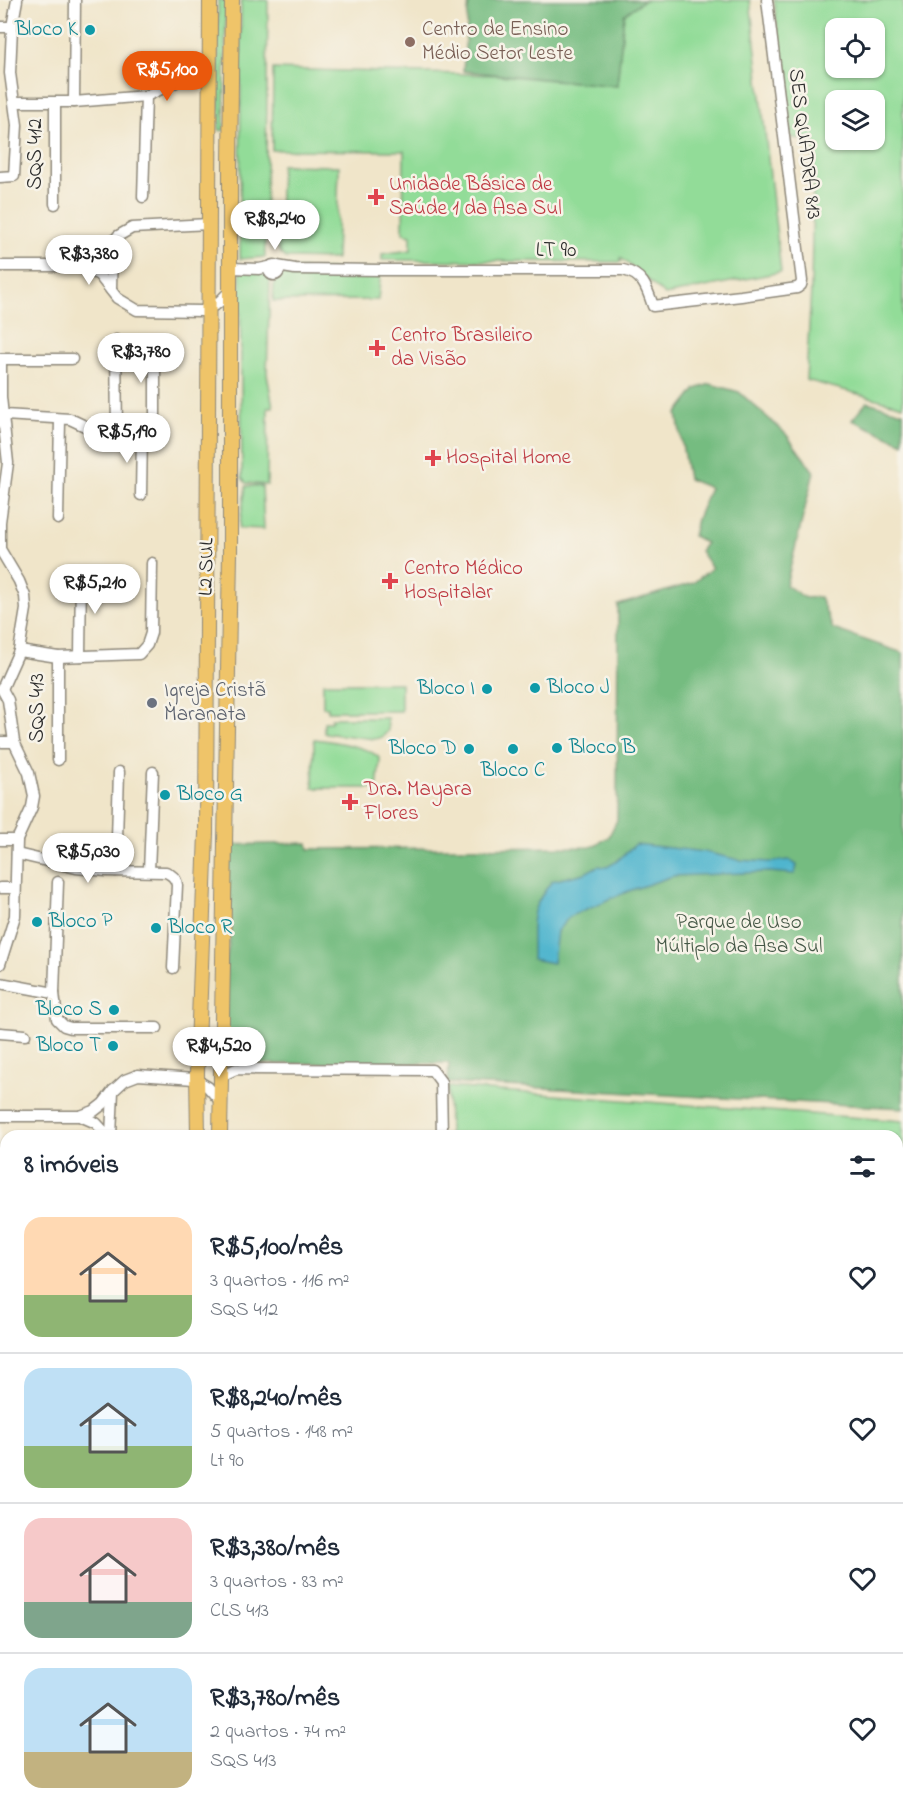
<!DOCTYPE html>
<html lang="pt">
<meta charset="utf-8">
<style>
body{margin:0;font-family:"Indie Flower",sans-serif;background:#f6f6f7;color:#1f2937;height:100vh;display:flex;flex-direction:column;font-size:22px;white-space:nowrap}
*{box-sizing:border-box;margin:0}
p{font-size:20px;color:#747a83}
.icon{flex:none;width:33px;height:33px;fill:none;stroke:currentColor;stroke-width:2;stroke-linecap:round;stroke-linejoin:round}
.map{position:relative;flex:1;overflow:hidden}
.side{position:absolute;left:0px;top:1130px;width:903px;height:686px;display:flex;flex-direction:column;background:#fff;border-radius:18px 18px 0 0;box-shadow:0 2px 4px #0004}
.side>*{flex:none}
.controls{position:absolute;left:825px;top:18px;display:grid;gap:12px}
.controls a{display:grid;place-items:center;width:60px;height:60px;border-radius:12px;background:#fff;box-shadow:0 2px 4px #0004;font-size:30px}
.price{position:absolute;translate:-50% -51px;padding:0 14px;border-radius:21px;background:#fff;color:#222;font-size:20px;line-height:39px;filter:drop-shadow(0 2px 3px #0008)}
.price::after{content:'';position:absolute;left:50%;top:36px;width:18px;height:14px;margin-left:-9px;background:inherit;clip-path:polygon(0 0,100% 0,50% 100%)}
.price.active{background:#ea580c;color:#fff}
ul{padding:0;list-style:none}
li{display:flex;align-items:center;gap:18px;height:150px;padding:0 24px}
li+li{border-top:2px solid #e0e1e3}
li span{display:grid;place-items:center;flex:none;width:168px;height:120px;border-radius:18px;color:#555}
li>.icon{margin-inline-start:auto}
span .icon{width:72px;height:72px;fill:#fffc;stroke-width:1}
li b{font-size:26px}
h2{display:flex;justify-content:space-between;align-items:center;height:72px;padding:0 24px;font-size:26px}
.map>svg:first-child{display:block}
</style>
<div class="map">
<svg width="903" height="1814" viewBox="0 0 903 1814">
<rect width="100%" height="100%" fill="#f7f3e8"/>
<filter id="ink" filterUnits="userSpaceOnUse"><feTurbulence type="fractalNoise" baseFrequency=".0167" numOctaves="2"/><feDisplacementMap in="SourceGraphic" scale="12" xChannelSelector="R" yChannelSelector="G"/><feConvolveMatrix kernelMatrix="1 2 1 2 8 2 1 2 1" color-interpolation-filters="sRGB"/></filter>
<filter id="wash" filterUnits="userSpaceOnUse"><feTurbulence type="fractalNoise" baseFrequency=".008" numOctaves="4" result="noise"/><feDisplacementMap in="SourceGraphic" scale="24" xChannelSelector="R" yChannelSelector="G"/><feGaussianBlur stdDeviation="1.35" result="paint"/><feColorMatrix in="noise" values="0 0 0 0 0 0 0 0 0 0 0 0 0 0 0 0 0 1.4 0 .05"/><feComposite in="paint" operator="in"/></filter>
<g filter="url(#wash)">
<rect width="100%" height="100%" fill="#f0e5c9"/>
<g fill="#92dc98" stroke="#5e8462" stroke-width="1.5" fill-rule="evenodd">
<path d="M218 0H226L224 130 221 131 219 129Z"/>
<path d="M241 0H268L265 257 240 259Z"/>
<path d="M644 0H750L781 272 665 295 621 258V262L382 260V254L411 250V235L403 233 404 151 272 150 273 69 498 75 617 86 624 15Z"/>
<path d="M774 0H903V406L806 380 811 289 814 138 797 139 791 137ZM836 28H874V68H836ZM836 100H874V140H836Z"/>
<path d="M281 165 339 166 336 259 286 258 281 254 278 248Z"/>
<path d="M295 269 381 270 378 300 273 301 274 285 277 275Z"/>
<path d="M240 270 267 273 270 281 267 374 273 407H268L267 485 246 483 242 478Z"/>
<path d="M246 486H262L264 529 239 528Z"/>
<path d="M323 683H401V711H328V707H323Z"/>
<path d="M331 718H387L388 731 382 737 375 739 324 733V722H331Z"/>
<path d="M314 739C330 741 371 746 380 759L377 788H313Z"/>
<path d="M448 1087 903 1121V1427L897 1426V1136L449 1135Z"/>
<path d="M903 1621V1717L897 1743V1647Z"/>
</g>
<g fill="#75bc80" stroke="#507456" stroke-width="1.5">
<path d="M469 0H644L624 15 617 86 463 71Z"/>
<path d="M710 384 739 392 786 434 814 472 786 585 805 598 820 597 833 629 903 653V1108L448 1083 449 1063 233 1064 225 1055 226 961 232 927 227 893 228 845 308 843 309 849 591 847 608 838 617 820 618 605 693 583 712 568 700 551 706 543 693 536 697 519 710 488 688 479 677 414 696 389Z"/>
<path d="M867 402 903 412V443L852 420Z"/>
<path d="M897 1427 903 1429V1548L897 1576Z"/>
</g>
<path fill="#4fb5ce" stroke="#3d707c" stroke-width="1.5" d="M636 844 705 852 739 860 770 862 789 860 797 865 795 874 769 872 673 876 629 891 570 916 557 931 553 963 532 959C533 919 526 915 552 881L585 873 598 866 607 867 616 862Z"/>
</g>
<g filter="url(#ink)">
<g fill="none" stroke-linecap="round" stroke-linejoin="round">
<g stroke="#8e887a" stroke-width="13">
<g id="minor">
<path d="M0 27H12"/>
<path d="M15 102H74L146 96 176 82"/>
<path d="M74 102 75 0"/>
<path d="M0 177 14 176 17 125 10 73 12 27 17 0"/>
<path d="M143 197 146 96"/>
<path d="M55 204V103"/>
<circle cx="274" cy="270" r="5"/>
<path d="M0 266H81L96 260 105 253 118 236 132 228 209 224"/>
<path d="M81 266 99 275 117 298 137 310 202 311 217 304 231 290"/>
<path d="M277 266 295 269 381 270H623C643 274 647 288 653 306L741 296 797 288 801 285 802 281 767 0"/>
<path d="M231 268 259 269 269 267"/>
<path d="M111 290 112 242"/>
<path d="M116 340 117 436"/>
<path d="M0 359H72"/>
<path d="M1 359V397L8 463 0 522V549L19 581 25 596 26 609 19 651 2 689"/>
<path d="M4 415 70 419 106 436H131L148 431 155 417V344"/>
<path d="M141 495 142 434"/>
<path d="M58 519 60 420"/>
<path d="M19 651 58 657 139 654 147 645 151 633 152 563"/>
<path d="M80 656 81 573"/>
<path d="M58 657V760"/>
<path d="M0 742H14"/>
<path d="M0 840H17"/>
<path d="M17 854 76 868 106 871 166 872C172 875 176 878 177 885L173 968"/>
<path d="M116 871 119 772"/>
<path d="M149 871 153 772"/>
<path d="M58 882 54 993 57 1019 64 1026 71 1028H157"/>
<path d="M0 888H15"/>
<path d="M0 964 15 916 17 840 32 807 34 796 29 773 14 742 8 700 2 689"/>
<path d="M0 983 54 993"/>
<path d="M0 1033 25 1035"/>
<path d="M221 1076 236 1069 432 1070 441 1082 442 1136"/>
<path d="M0 1116H80L94 1111 103 1104 113 1091 125 1080 138 1075 194 1079 208 1087 220 1101"/>
<path d="M80 1116 96 1123 108 1136"/>
<path d="M111 1136 113 1091"/>
<path d="M0 1204H6"/>
<path d="M6 1233V1235"/>
<path d="M0 1321H6"/>
<path d="M0 1386 6 1384"/>
<path d="M0 1556 6 1561"/>
<path d="M0 1725H6"/>
<path d="M65 1809V1814"/>
<path d="M437 1809V1814"/>
<path d="M18 1814 20 1809"/>
<path d="M99 1814V1809"/>
<path d="M137 1814V1809"/>
</g>
</g>
<g stroke="#8e887a" stroke-width="16">
<g id="major">
<path d="M198 1136 197 1073 206 833 210 0"/>
<path d="M220 1136 230 553V164L232 0"/>
<path d="M199 1814V1809"/>
<path d="M217 1814V1809"/>
</g>
</g>
<g stroke="#8e887a" stroke-width="19">
<g id="highway">
<path d="M897 1623 903 1597"/>
<path d="M897 1778 903 1751"/>
<path d="M871 1809H879"/>
<path d="M852 1814 853 1809"/>
</g>
</g>
<use href="#minor" stroke="#fff" stroke-width="10"/>
<use href="#major" stroke="#efc469" stroke-width="14"/>
<use href="#highway" stroke="#efc469" stroke-width="16"/>
</g>
</g>
<g fill="#0f9aa8" stroke="#f7f3e8" stroke-width="2">
<circle cx="90" cy="30" r="6"/>
<circle cx="535" cy="688" r="6"/>
<circle cx="487" cy="689" r="6"/>
<circle cx="557" cy="748" r="6"/>
<circle cx="469" cy="749" r="6"/>
<circle cx="513" cy="749" r="6"/>
<circle cx="165" cy="795" r="6"/>
<circle cx="37" cy="922" r="6"/>
<circle cx="156" cy="928" r="6"/>
<circle cx="114" cy="1010" r="6"/>
<circle cx="113" cy="1046" r="6"/>
</g>
<circle fill="#8d6e63" stroke="#f7f3e8" stroke-width="2" cx="410" cy="42" r="6"/>
<g fill="#e0444e" stroke="#f7f3e8" stroke-width="2">
<path d="M373 188h6v6h6v6h-6v6h-6v-6h-6v-6h6z"/>
<path d="M374 339h6v6h6v6h-6v6h-6v-6h-6v-6h6z"/>
<path d="M430 449h6v6h6v6h-6v6h-6v-6h-6v-6h6z"/>
<path d="M387 572h6v6h6v6h-6v6h-6v-6h-6v-6h6z"/>
<path d="M347 793h6v6h6v6h-6v6h-6v-6h-6v-6h6z"/>
</g>
<circle fill="#6b7280" stroke="#f7f3e8" stroke-width="2" cx="152" cy="703" r="6"/>
<g text-anchor="middle" dominant-baseline="central" stroke-width="5" stroke-linejoin="round" paint-order="stroke">
<g font-size="21" fill="#0d838f" stroke="#f7f3e8" text-anchor="end">
<text x="78" y="30">Bloco K</text>
<text x="547" y="688" text-anchor="start">Bloco J</text>
<text x="475" y="689">Bloco I</text>
<text x="569" y="748" text-anchor="start">Bloco B</text>
<text x="457" y="749">Bloco D</text>
<text x="513" y="771" text-anchor="middle">Bloco C</text>
<text x="177" y="795" text-anchor="start">Bloco G</text>
<text x="49" y="922" text-anchor="start">Bloco P</text>
<text x="168" y="928" text-anchor="start">Bloco R</text>
<text x="102" y="1010">Bloco S</text>
<text x="101" y="1046">Bloco T</text>
</g>
<g font-size="21" fill="#785e54" stroke="#f7f3e8" text-anchor="start">
<text x="422" y="30">Centro de Ensino<tspan x="422" dy="24">Médio Setor Leste</tspan></text>
</g>
<g font-size="21" fill="#2b2b2b" stroke="#f7f3e8">
<text transform="translate(804 144) rotate(83)">SES QUADRA 813</text>
<text transform="translate(36 154) rotate(-90)">SQS 412</text>
<text x="556" y="251">LT 90</text>
<text transform="translate(207 567) rotate(-89)">L2 SUL</text>
<text transform="translate(38 708) rotate(-90)">SQS 413</text>
</g>
<g font-size="21" fill="#be3a42" stroke="#f7f3e8" text-anchor="start">
<text x="389" y="185">Unidade Básica de<tspan x="389" dy="24">Saúde 1 da Asa Sul</tspan></text>
<text x="391" y="336">Centro Brasileiro<tspan x="391" dy="24">da Visão</tspan></text>
<text x="446" y="458">Hospital Home</text>
<text x="404" y="569">Centro Médico<tspan x="404" dy="24">Hospitalar</tspan></text>
<text x="364" y="790">Dra. Mayara<tspan x="364" dy="24">Flores</tspan></text>
</g>
<g font-size="21" fill="#5b616d" stroke="#f7f3e8" text-anchor="start">
<text x="164" y="691">Igreja Cristã<tspan x="164" dy="24">Maranata</tspan></text>
</g>
<g font-size="21" fill="#455746" stroke="#f7f3e8">
<text x="739" y="923">Parque de Uso<tspan x="739" dy="24">Múltiplo da Asa Sul</tspan></text>
</g>
</g>
</svg>
<div class="controls">
<a><svg class="icon" aria-label="locate" viewBox="0 0 24 24"><circle cx="12" cy="12" r="6"/><path d="M12 2v4M12 18v4M2 12h4M18 12h4"/></svg></a>
<a><svg class="icon" aria-label="layers" viewBox="0 0 24 24"><path d="M12 4l9 5-9 5-9-5zM3 14l9 5 9-5"/></svg></a>
</div>
<b class="price active" style="left:167px;top:102px">R$5,100</b>
<b class="price" style="left:275px;top:251px">R$8,240</b>
<b class="price" style="left:89px;top:286px">R$3,380</b>
<b class="price" style="left:141px;top:384px">R$3,780</b>
<b class="price" style="left:127px;top:464px">R$5,190</b>
<b class="price" style="left:95px;top:615px">R$5,210</b>
<b class="price" style="left:88px;top:884px">R$5,030</b>
<b class="price" style="left:219px;top:1078px">R$4,520</b>
<section class="side">
<h2>8 imóveis<svg class="icon" aria-label="filters" viewBox="0 0 24 24"><path d="M4 7h16M4 17h16"/><circle cx="9" cy="7" r="2"/><circle cx="15" cy="17" r="2"/></svg></h2>
<ul>
<li><span style="background:linear-gradient(#ffd9b3 65%,#8fb573 0)"><svg class="icon" aria-label="home" viewBox="0 0 24 24"><path d="M3 11l9-7 9 7M6 9v11h12V9"/></svg></span><div><b>R$5,100/mês</b><p>3 quartos · 116 m²</p><p>SQS 412</p></div><svg class="icon" aria-label="heart" viewBox="0 0 24 24"><path d="M12 20l-8-8c-3-5 5-10 8-4 3-6 11-1 8 4z"/></svg></li>
<li><span style="background:linear-gradient(#bfe0f5 65%,#8fb573 0)"><svg class="icon" aria-label="home" viewBox="0 0 24 24"><path d="M3 11l9-7 9 7M6 9v11h12V9"/></svg></span><div><b>R$8,240/mês</b><p>5 quartos · 148 m²</p><p>Lt 90</p></div><svg class="icon" aria-label="heart" viewBox="0 0 24 24"><path d="M12 20l-8-8c-3-5 5-10 8-4 3-6 11-1 8 4z"/></svg></li>
<li><span style="background:linear-gradient(#f6c9c9 70%,#7fa58c 0)"><svg class="icon" aria-label="home" viewBox="0 0 24 24"><path d="M3 11l9-7 9 7M6 9v11h12V9"/></svg></span><div><b>R$3,380/mês</b><p>3 quartos · 83 m²</p><p>CLS 413</p></div><svg class="icon" aria-label="heart" viewBox="0 0 24 24"><path d="M12 20l-8-8c-3-5 5-10 8-4 3-6 11-1 8 4z"/></svg></li>
<li><span style="background:linear-gradient(#bfe0f5 70%,#c2b280 0)"><svg class="icon" aria-label="home" viewBox="0 0 24 24"><path d="M3 11l9-7 9 7M6 9v11h12V9"/></svg></span><div><b>R$3,780/mês</b><p>2 quartos · 74 m²</p><p>SQS 413</p></div><svg class="icon" aria-label="heart" viewBox="0 0 24 24"><path d="M12 20l-8-8c-3-5 5-10 8-4 3-6 11-1 8 4z"/></svg></li>
</ul>
</section>
</div>
